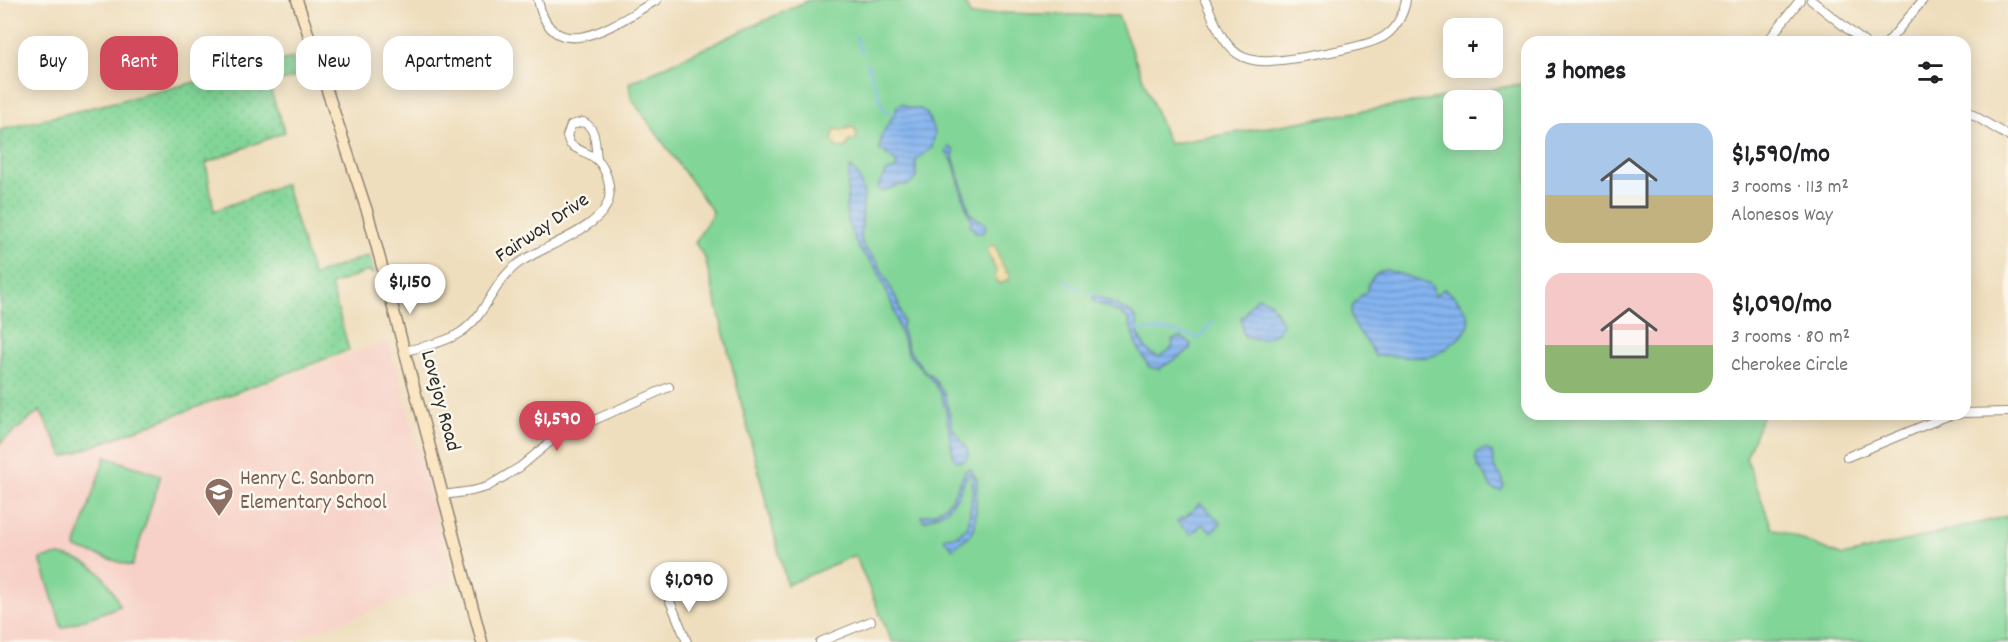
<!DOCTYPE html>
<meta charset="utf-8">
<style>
body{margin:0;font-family:Dekko,sans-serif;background:#f2f2f2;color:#202124;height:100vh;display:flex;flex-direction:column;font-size:22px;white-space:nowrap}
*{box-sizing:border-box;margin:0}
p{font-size:20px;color:#757577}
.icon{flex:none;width:33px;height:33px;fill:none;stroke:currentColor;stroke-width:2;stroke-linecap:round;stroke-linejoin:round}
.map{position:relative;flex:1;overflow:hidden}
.side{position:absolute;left:1521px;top:36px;width:450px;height:384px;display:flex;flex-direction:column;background:#fff;border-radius:18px;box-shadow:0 3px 15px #0003}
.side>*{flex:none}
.top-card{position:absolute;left:18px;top:36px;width:570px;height:54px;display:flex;gap:12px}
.tools{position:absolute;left:1443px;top:18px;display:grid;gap:12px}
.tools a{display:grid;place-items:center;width:60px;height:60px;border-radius:12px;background:#fff;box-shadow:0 3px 15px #0003;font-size:30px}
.price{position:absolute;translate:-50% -51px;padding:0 14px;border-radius:21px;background:#fff;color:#222;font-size:20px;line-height:39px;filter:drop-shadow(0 2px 3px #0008)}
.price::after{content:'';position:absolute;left:50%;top:36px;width:18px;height:14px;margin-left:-9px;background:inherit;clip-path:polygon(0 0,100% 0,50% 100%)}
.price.selected{background:#d1495b;color:#fff}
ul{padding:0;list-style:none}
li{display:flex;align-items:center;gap:18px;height:150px;padding:0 24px}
li span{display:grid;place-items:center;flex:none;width:168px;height:120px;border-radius:18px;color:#555}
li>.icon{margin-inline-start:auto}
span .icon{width:72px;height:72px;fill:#fffc;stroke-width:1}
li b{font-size:26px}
h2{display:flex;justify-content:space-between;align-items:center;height:72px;padding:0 24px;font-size:26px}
.pill{padding:0 21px;border-radius:18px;background:#fff;box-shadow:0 3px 15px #0003;font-size:21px;line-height:54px}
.pill.selected{background:#d1495b;color:#fff}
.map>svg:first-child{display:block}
</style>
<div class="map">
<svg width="2008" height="642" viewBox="0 0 2008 642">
<defs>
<pattern id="sand-dots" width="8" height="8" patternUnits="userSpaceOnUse" patternTransform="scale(1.5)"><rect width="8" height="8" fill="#eeda9e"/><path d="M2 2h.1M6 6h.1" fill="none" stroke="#cb8" stroke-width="1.8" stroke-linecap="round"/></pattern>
<pattern id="park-dots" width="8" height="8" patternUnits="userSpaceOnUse" patternTransform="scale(1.5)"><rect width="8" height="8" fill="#81d597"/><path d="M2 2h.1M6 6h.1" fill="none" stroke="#70b782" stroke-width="1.8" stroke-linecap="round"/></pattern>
<pattern id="water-rules" width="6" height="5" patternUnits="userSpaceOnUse" patternTransform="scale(1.5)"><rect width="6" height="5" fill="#84b4f0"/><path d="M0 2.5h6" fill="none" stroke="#6c93c3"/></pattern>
</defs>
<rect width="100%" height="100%" fill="#fbf7ec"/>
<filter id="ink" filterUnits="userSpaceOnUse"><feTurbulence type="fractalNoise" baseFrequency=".0167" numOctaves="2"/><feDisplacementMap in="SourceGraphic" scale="12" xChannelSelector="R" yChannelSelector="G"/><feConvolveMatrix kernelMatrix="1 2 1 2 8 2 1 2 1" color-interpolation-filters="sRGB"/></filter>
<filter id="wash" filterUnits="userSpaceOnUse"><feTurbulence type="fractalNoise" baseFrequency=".008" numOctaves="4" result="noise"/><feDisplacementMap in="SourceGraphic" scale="24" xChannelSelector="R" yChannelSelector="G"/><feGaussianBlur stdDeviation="1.35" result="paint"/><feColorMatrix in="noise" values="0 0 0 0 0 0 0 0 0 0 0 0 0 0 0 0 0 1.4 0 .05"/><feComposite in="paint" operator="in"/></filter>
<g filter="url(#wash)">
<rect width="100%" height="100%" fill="#efdebd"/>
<path fill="#f7d1c7" d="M389 340 454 580 298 638 299 642H0V443L40 410 65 457Z"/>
<g fill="#81d597" stroke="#568061" stroke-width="1.5" fill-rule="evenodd">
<path d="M809 0H963L971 16 1001 13 1118 16 1169 144 1527 83V414H1763L1746 458 1772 528 1843 556 2008 516V642H892L855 555 787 585 705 258 695 243 713 212 631 98 629 83ZM1454 100H1492V140H1454Z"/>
<path d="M105 457 161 475 132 566 75 548Z"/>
<path d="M59 555C95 562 106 574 120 606L62 628 40 559Z"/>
</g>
<g fill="url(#sand-dots)" stroke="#8c8264" stroke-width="1.5">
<path d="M852 126 857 133V139L850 141 845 148 836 147 832 140 835 129 843 130Z"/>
<path d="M993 245 996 247 1000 261 1009 275 1008 280 999 284 995 280 996 271 988 253V247Z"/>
</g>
<path fill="url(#park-dots)" stroke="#568061" stroke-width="1.5" d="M302 45 314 80 305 75 268 84 285 132 206 163 214 211 285 184 313 276 369 255 374 274 368 271 331 285 349 350 64 457 40 411 0 443V130L297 57 301 53Z"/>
<g fill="url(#water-rules)" stroke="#58708e" stroke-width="1.5">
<path d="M902 104 910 108 921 109 927 114 935 133 932 148 916 160V178L908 185H900L882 191 879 190 878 186 887 171 896 169 897 164 894 160 885 155 887 151H880L881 136 896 112 897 106Z"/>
<path d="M949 147 954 150 953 157 970 213 985 224 986 229 983 233H976L970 225 972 219C965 212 958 176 954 164 952 159 948 156 946 151Z"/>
<path d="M851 167 859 177 864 193 861 237 863 246 878 263 897 300 903 320 902 329 908 349 923 369 933 377 945 395 953 429 967 448 969 455 964 461H957L953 457 946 412 941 394 931 379 909 355 898 327 893 307 877 269 860 250 849 227 846 210 849 172Z"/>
<path d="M1387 270 1430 284 1433 288 1434 296 1444 289C1454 295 1474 314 1468 327 1465 335 1454 342 1448 347 1442 351 1435 357 1427 357 1411 359 1390 354 1375 356 1364 329 1331 317 1367 291 1367 281 1377 271 1387 270Z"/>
<path d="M1094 295C1103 300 1131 310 1136 318 1138 322 1137 328 1138 332 1141 343 1148 353 1158 357L1169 351 1173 346 1172 340 1181 337 1191 344 1190 350 1159 369 1149 367 1135 342 1129 320 1122 314 1093 301Z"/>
<path d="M1258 297 1270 302 1283 324C1275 340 1258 342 1243 335L1241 317 1246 315 1247 310Z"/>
<path d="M1485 449 1492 452 1495 470 1502 477 1504 486 1502 490C1489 492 1491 485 1486 477 1480 468 1473 464 1477 452Z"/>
<path d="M971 469 977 480 975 527 972 533 953 549 944 539 945 537 956 536 968 526 973 488 971 474H968L957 497 946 511 924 521 921 516C948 514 956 492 965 471Z"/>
<path d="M1200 503 1221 523 1212 532 1202 524 1191 535 1177 521 1182 517 1184 519Z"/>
</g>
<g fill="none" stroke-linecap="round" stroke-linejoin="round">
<g stroke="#84b4f0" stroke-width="2">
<path d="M855 35 862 53"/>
<path d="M867 63 884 110 897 114"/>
<path d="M1064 280 1083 291"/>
<path d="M1090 292 1095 296"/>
<path d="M1136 328 1138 330H1166L1200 338 1213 321"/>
</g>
</g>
</g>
<g filter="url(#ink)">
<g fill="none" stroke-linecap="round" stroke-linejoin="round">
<g stroke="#8d8474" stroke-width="10">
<g id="minor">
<path d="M538 0C553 73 620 20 657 0"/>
<path d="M1205 0C1214 19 1222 47 1243 57 1251 60 1261 62 1270 61 1290 60 1372 47 1386 35 1397 27 1404 13 1406 0"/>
<path d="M1811 0 1864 42"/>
<path d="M1767 42 1800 0"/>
<path d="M1888 42 1923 0"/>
<path d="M1965 110 2008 136"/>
<path d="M405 351C424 346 445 343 461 332 487 315 493 281 519 263 543 246 604 228 609 198 611 186 606 168 597 160 590 153 578 151 570 144L567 136 571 125 583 122C597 128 595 145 597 159"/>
<path d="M1965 413 2008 412"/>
<path d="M1847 457 1947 416 1960 414"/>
<path d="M443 495 472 491 487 487 520 467 556 437 669 387"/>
<path d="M667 594 687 642"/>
<path d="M820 642 871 621"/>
</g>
</g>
<g stroke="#8d8474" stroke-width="13">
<path id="secondary" d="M297 0 368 214 482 642"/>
</g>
<use href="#minor" stroke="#fff" stroke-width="8"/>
<use href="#secondary" stroke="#fbe6c4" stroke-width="10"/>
</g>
</g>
<defs>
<g id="school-pin" transform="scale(1.5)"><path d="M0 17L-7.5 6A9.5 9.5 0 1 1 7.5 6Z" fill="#8d6e63" stroke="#fbf7ec"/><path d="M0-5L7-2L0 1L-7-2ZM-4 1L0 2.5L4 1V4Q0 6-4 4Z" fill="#fff"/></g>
</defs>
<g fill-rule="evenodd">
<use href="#school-pin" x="219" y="492"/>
</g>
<g text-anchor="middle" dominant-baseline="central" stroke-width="5" stroke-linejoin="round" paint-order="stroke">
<g font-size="21" fill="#2b2b2b" stroke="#fbf7ec">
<text transform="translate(543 229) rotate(-34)">Fairway Drive</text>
<text transform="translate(439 401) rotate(75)">Lovejoy Road</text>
</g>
<g font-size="21" fill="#785e54" stroke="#fbf7ec" text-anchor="start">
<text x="240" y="480">Henry C. Sanborn<tspan x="240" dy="24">Elementary School</tspan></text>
</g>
</g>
</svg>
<div class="tools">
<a>+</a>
<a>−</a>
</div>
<b class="price" style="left:410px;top:315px">$1,150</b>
<b class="price selected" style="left:557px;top:452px">$1,590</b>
<b class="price" style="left:689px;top:613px">$1,090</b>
<div class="top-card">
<a class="pill">Buy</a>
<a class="pill selected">Rent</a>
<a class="pill">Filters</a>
<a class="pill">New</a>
<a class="pill">Apartment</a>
</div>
<section class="side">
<h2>3 homes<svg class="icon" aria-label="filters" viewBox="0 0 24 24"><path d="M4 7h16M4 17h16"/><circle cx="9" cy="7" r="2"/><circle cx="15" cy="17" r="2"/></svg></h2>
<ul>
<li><span style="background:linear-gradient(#a9c7e8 60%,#c2b280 0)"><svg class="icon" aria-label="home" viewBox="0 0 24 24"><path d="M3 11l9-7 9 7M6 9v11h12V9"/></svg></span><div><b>$1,590/mo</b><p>3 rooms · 113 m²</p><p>Alonesos Way</p></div></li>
<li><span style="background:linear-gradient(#f6c9c9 60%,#8fb573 0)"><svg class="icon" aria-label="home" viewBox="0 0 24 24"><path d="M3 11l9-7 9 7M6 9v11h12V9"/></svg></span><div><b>$1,090/mo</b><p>3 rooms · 80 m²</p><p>Cherokee Circle</p></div></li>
</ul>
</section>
</div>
